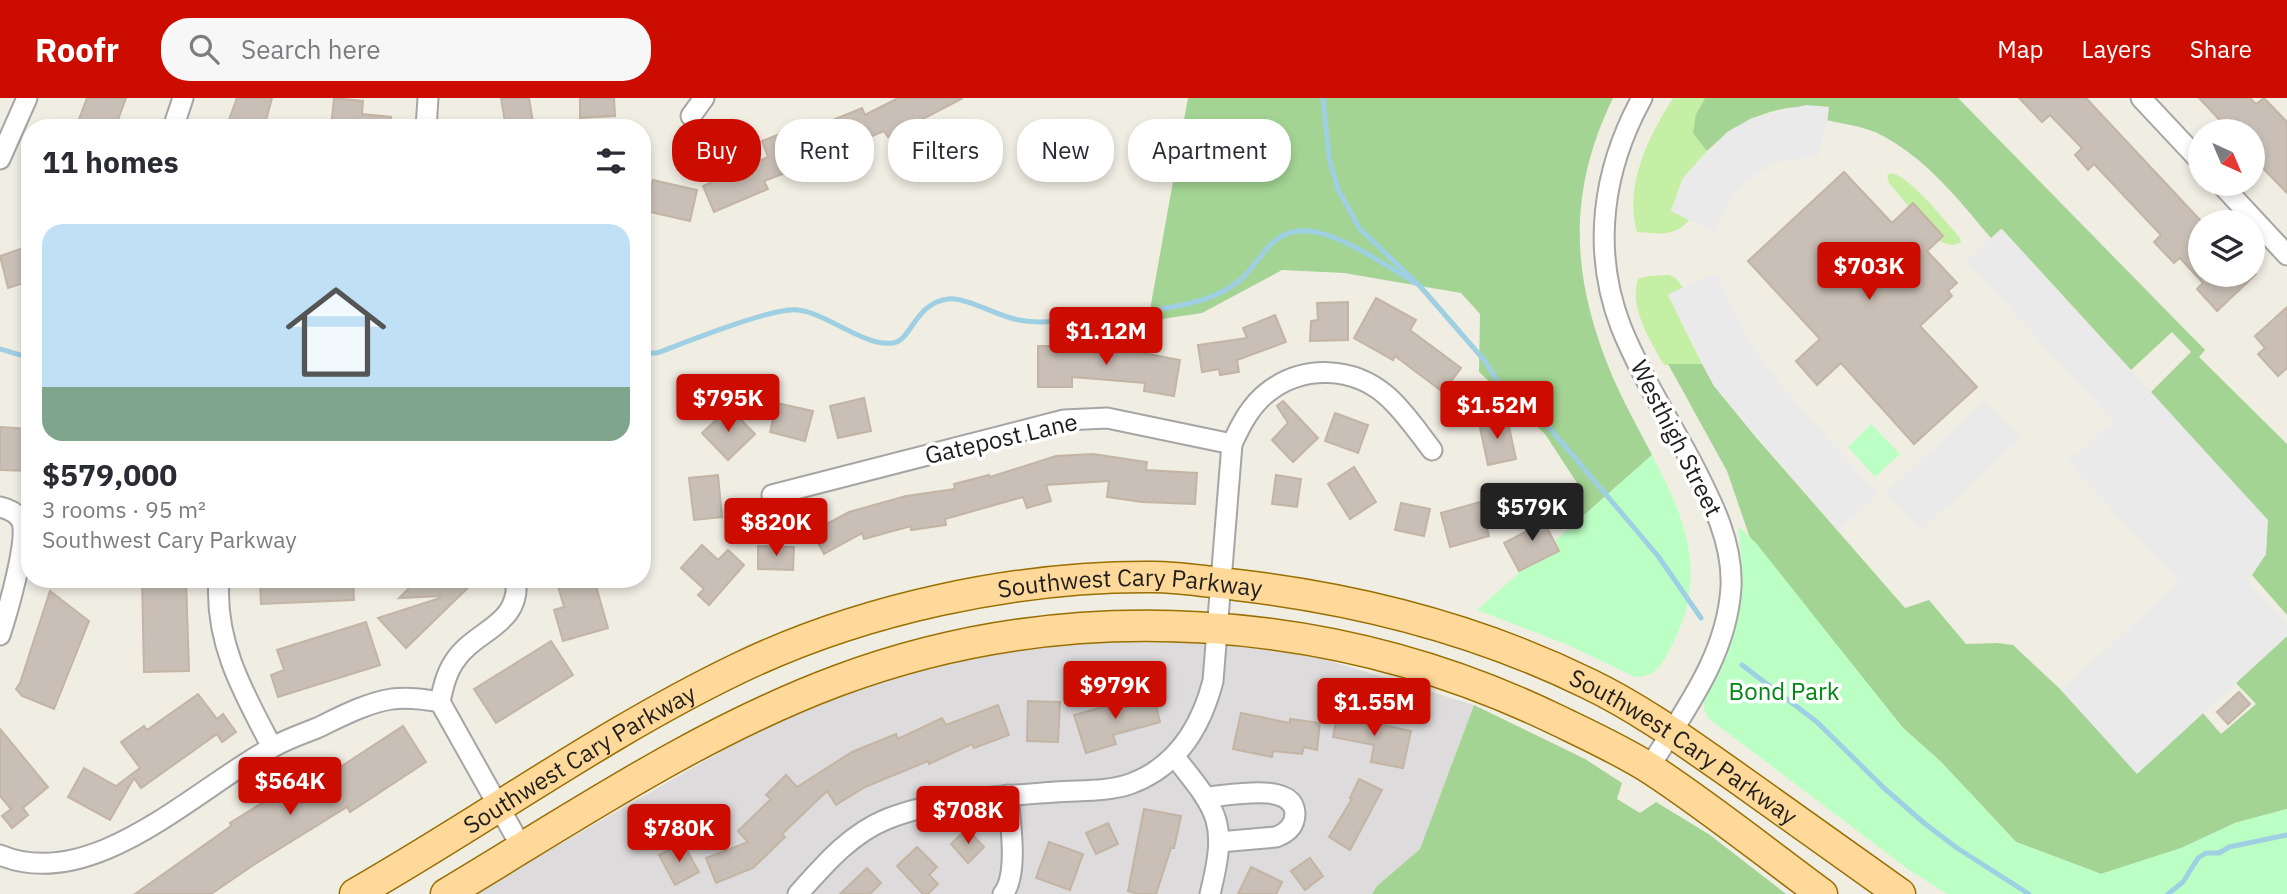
<!DOCTYPE html>
<meta charset="utf-8">
<style>
body{margin:0;font-family:"IBM Plex Sans",sans-serif;background:#f7f7f7;color:#2b2b33;height:100vh;display:flex;flex-direction:column;font-size:26px;white-space:nowrap}
*{box-sizing:border-box;margin:0}
p{font-size:23px;color:#7c7c81}
.icon{flex:none;width:38px;height:38px;fill:none;stroke:currentColor;stroke-width:2;stroke-linecap:round;stroke-linejoin:round}
.map{position:relative;flex:1;overflow:hidden}
.details{position:absolute;left:21px;top:21px;width:630px;height:469px;display:flex;flex-direction:column;background:#fff;border-radius:28px;box-shadow:0 4px 10px #0003}
.details>*{flex:none}
.top-card{position:absolute;left:672px;top:21px;width:665px;height:63px;display:flex;gap:14px}
.needle{width:46px;rotate:136deg}
.buttons{position:absolute;left:2188px;top:21px;display:grid;gap:14px}
.buttons a{display:grid;place-items:center;width:77px;height:77px;border-radius:50%;background:#fff;box-shadow:0 4px 10px #0003;font-size:35px}
.price{position:absolute;translate:-50% -60px;padding:0 16px;border-radius:7px;background:#cd0c00;color:#fff;font-size:23px;line-height:46px;filter:drop-shadow(0 2px 4px #0008)}
.price::after{content:'';position:absolute;left:50%;top:42px;width:21px;height:16px;margin-left:-10px;background:inherit;clip-path:polygon(0 0,100% 0,50% 100%)}
.price.current{background:#222;color:#fff}
ul{padding:0;list-style:none}
li{display:grid;align-content:center;gap:14px;height:371px;padding:0 21px}
li+li{border-top:2px solid #e1e1e2}
li span{display:grid;place-items:center;height:217px;border-radius:21px;color:#555}
li>.icon{margin-inline-start:auto}
span .icon{width:126px;height:126px;fill:#fffc;stroke-width:1}
li b{font-size:30px}
h2{display:flex;justify-content:space-between;align-items:center;height:84px;padding:0 21px;font-size:30px}
.chip{padding:0 24px;border-radius:28px;background:#fff;box-shadow:0 4px 10px #0003;font-size:24px;line-height:63px}
.chip.current{background:#cd0c00;color:#fff}
header{display:flex;align-items:center;gap:42px;box-sizing:border-box;height:98px;padding:0 35px;background:#cd0c00;color:#fff}
header strong{font-size:33px}
nav{display:flex;gap:38px;margin-inline-start:auto;font-size:24px}
.search{width:490px;height:63px;background:#f7f7f7;display:flex;align-items:center;gap:18px;box-sizing:border-box;padding:0 24px;border-radius:28px;color:#7c7c81;font-size:26px}
.map>svg:first-child{display:block}
</style>
<header>
<strong>Roofr</strong>
<div class="search"><svg class="icon" aria-label="search" viewBox="0 0 24 24"><circle cx="10" cy="10" r="6"/><path d="M15 15l6 6"/></svg>Search here</div>
<nav><a>Map</a><a>Layers</a><a>Share</a></nav>
</header>
<div class="map">
<svg width="2287" height="796" viewBox="0 0 2287 796">
<rect width="100%" height="100%" fill="#f0ede3"/>
<path fill="#dddbdb" d="M1074 544 1189 545 1294 552 1474 607 1420 751 1377 788 1372 796H473L750 637 875 582 970 559Z"/>
<g fill="#c5efa4">
<path d="M1673 0H1705L1696 16 1701 45 1707 53 1683 80 1671 113 1689 122C1674 140 1658 135 1637 134 1624 87 1648 40 1673 0Z"/>
<path d="M1891 75C1911 79 1946 124 1960 140L1961 144C1953 149 1946 147 1939 142L1943 138 1913 105 1909 109 1889 85 1887 77Z"/>
<path d="M1669 177 1676 180 1683 190 1668 197 1702 266 1664 267C1650 242 1629 210 1638 181L1649 178Z"/>
</g>
<g fill="#a3d494">
<path d="M1188 0H1613C1567 95 1571 178 1611 275 1623 303 1638 330 1652 357L1583 418 1577 385 1545 336 1479 274 1480 216 1461 195 1344 175 1282 172 1202 215 1148 223Z"/>
<path d="M1705 0H1958L2205 252 2199 259 2287 346V517L2252 477 2266 456 2267 422 2151 294 2191 254 2172 234 2131 272 2002 131 1991 140C1957 100 1924 57 1875 34 1860 28 1843 26 1827 22L1828 9C1778 5 1743 19 1707 53L1693 35 1696 16Z"/>
<path d="M1668 266H1702L1714 288 1754 337 1905 510 1929 502 1966 546 1997 545 2013 547 2061 592 2137 675 2203 615 2221 636 2256 606 2236 585 2287 538V711L2235 725 2182 750 2101 776 2016 744 1941 664 1903 630 1750 440 1727 373Z"/>
<path d="M1474 607 1585 661 1622 685 1617 701 1640 715 1656 704 1710 737 1786 796H1372L1377 788 1420 751Z"/>
</g>
<g fill="#bcffc5">
<path d="M1871 326 1900 356 1875 379 1848 349Z"/>
<path d="M1652 357C1687 423 1709 480 1670 551 1661 568 1655 579 1635 579L1568 547 1477 512Z"/>
<path d="M1738 428 1756 445 1903 630 1941 664 2016 744 2101 776 2181 750 2235 725 2287 711V796H1947L1909 772 1708 620 1704 611V601L1727 554 1738 513 1742 470Z"/>
</g>
<g fill="#eaeaea">
<path d="M1806 7 1829 9 1827 26 1817 59 1781 63 1766 70 1745 84 1732 98 1714 134 1671 113 1683 80 1727 34 1752 20Z"/>
<path d="M2001 131 2268 422 2266 456 2247 482 2287 526V538L2137 676 2061 592 2179 484 2068 364 2113 323 1966 163Z"/>
<path d="M1716 176 1748 241 1766 268 1810 321 1878 396 1839 433 1714 288 1668 196Z"/>
<path d="M1985 303 2021 340 1921 432 1886 394Z"/>
</g>
<g fill="none" stroke-linecap="round" stroke-linejoin="round">
<g stroke="#9fcfe2" stroke-width="5">
<path d="M1323 0 1329 60 1338 91 1359 130 1419 187 1485 263 1500 287 1542 321 1658 458 1701 520"/>
<path d="M0 251 30 260"/>
<path d="M642 255H657C684 245 775 208 798 212 829 216 864 249 893 245 911 243 915 205 948 201 966 199 1000 219 1019 222 1050 228 1078 219 1108 214 1126 212 1144 214 1161 211 1190 206 1217 201 1240 182 1261 164 1268 136 1299 133 1333 129 1389 170 1419 187"/>
<path d="M1742 567 1817 624 1884 690 1924 725 1957 750 2029 796"/>
<path d="M2168 796 2183 784 2198 760 2206 755H2219L2229 749 2287 737"/>
</g>
</g>
<g fill="#c9bfb6" stroke="#c3b4a4" stroke-width="2">
<path d="M87 0H126L115 30H96L78 24Z"/>
<path d="M237 0H272L264 30H226Z"/>
<path d="M334 0 363 3 362 16 391 19 390 30H331Z"/>
<path d="M501 0H529L534 30H506Z"/>
<path d="M580 0H614L615 18 580 20Z"/>
<path d="M898 0H963L888 39 884 33 826 57 827 59 764 83 768 91 714 114 703 88 768 59 762 43 813 23 816 29 862 10 865 17Z"/>
<path d="M2019 0H2086L2200 122V177H2255L2217 213 2197 191 2203 185 2180 160 2174 165 2154 144 2161 137 2094 66 2088 72 2075 57 2082 50 2050 17 2042 24Z"/>
<path d="M2199 0H2250L2256 6 2264 0 2287 24V95L2252 59V33H2230Z"/>
<path d="M1844 74 1892 125 1913 105 1943 138 1927 153 1957 185 1948 193 1952 198 1920 228 1977 289 1914 346 1841 265 1817 287 1796 263 1820 241 1748 163Z"/>
<path d="M653 82 697 92 690 123 646 113Z"/>
<path d="M26 149 30 161V183L8 190 0 158Z"/>
<path d="M1376 200 1416 222 1410 232 1461 270 1443 294 1395 258 1393 262 1354 240Z"/>
<path d="M1348 204V242L1310 243 1311 223 1318 222 1317 205Z"/>
<path d="M2287 209V270L2278 278 2258 256 2265 250 2255 238Z"/>
<path d="M1275 217 1286 244 1237 262 1239 274 1220 277 1219 271 1202 274 1198 247 1247 240 1243 230Z"/>
<path d="M1038 248H1101L1132 250V253L1180 262 1174 298 1144 293 1145 285 1072 279V289H1038Z"/>
<path d="M864 300 871 333 838 340 830 308Z"/>
<path d="M1283 303 1318 340 1293 364 1272 342 1288 325 1277 308Z"/>
<path d="M777 305 813 313 805 343 770 334Z"/>
<path d="M729 310 755 336 728 362 702 335Z"/>
<path d="M1335 315 1368 327 1358 355 1325 343Z"/>
<path d="M1507 320 1516 361 1488 367 1479 325Z"/>
<path d="M0 329 30 331V373L0 372Z"/>
<path d="M1093 356 1147 364 1146 372 1197 375 1195 406 1142 404 1107 399 1109 383 1046 387 1051 403 1027 410 1023 399 945 421 946 427 911 432V428L864 441 862 435 824 456 812 434 849 414 906 398 955 391 954 386 989 377 990 379 1056 358Z"/>
<path d="M1354 369 1376 404 1350 421 1328 386Z"/>
<path d="M718 377 722 419 694 422 689 380Z"/>
<path d="M1276 377 1301 381 1297 409 1272 406Z"/>
<path d="M1480 404 1489 438 1450 449 1441 415Z"/>
<path d="M1401 405 1430 411 1424 438 1395 432Z"/>
<path d="M1539 414 1559 453 1519 473 1504 445 1527 433 1522 423Z"/>
<path d="M702 447 718 462 728 452 744 467 709 507 698 497 704 491 681 470Z"/>
<path d="M758 448 794 449 793 472 758 471Z"/>
<path d="M142 481H186L189 573 144 574Z"/>
<path d="M260 481H353L354 502 261 506Z"/>
<path d="M418 481H477L406 550 378 520 440 500V498L399 500Z"/>
<path d="M556 481H594L608 530 563 543 554 512 564 509Z"/>
<path d="M50 493 89 523 54 611 22 598 16 591 20 585Z"/>
<path d="M366 524 380 567 278 599 271 577 284 572 277 552Z"/>
<path d="M551 543 573 577 496 625 474 591Z"/>
<path d="M2239 594 2250 606 2228 626 2217 614Z"/>
<path d="M1153 595 1160 624 1113 637 1116 646 1086 655 1074 617Z"/>
<path d="M198 596 217 621 223 616 236 634 222 644 217 636 141 690 134 680 110 722 68 699 84 670 116 688 140 670 121 644 144 628 147 632Z"/>
<path d="M1028 603 1060 604 1058 644 1027 643Z"/>
<path d="M998 607 1009 637 974 650 972 646 929 666 928 663 865 689 836 707 827 693 782 736 785 739 753 770 716 785 706 760 748 744 738 733 771 701 766 697 786 677 797 689 852 654 896 636 898 641 942 620 946 627Z"/>
<path d="M1339 610 1361 614 1360 622 1411 633 1403 670 1371 664 1374 647 1333 639Z"/>
<path d="M1241 615 1290 625V621L1320 625 1317 652 1304 649 1302 656 1273 653 1272 659 1233 651Z"/>
<path d="M403 628 426 664 350 714 347 709 255 766 211 796H135L231 728 230 725 307 677 313 687Z"/>
<path d="M0 631 48 689 23 710 28 717 12 730 2 718 11 711 0 698Z"/>
<path d="M1359 681 1382 692 1350 752 1329 739 1352 701 1350 700Z"/>
<path d="M1144 711 1181 718 1174 750H1171L1156 796H1138L1128 793Z"/>
<path d="M1108 725 1118 746 1096 756 1086 735Z"/>
<path d="M967 731 984 749 968 765 951 746Z"/>
<path d="M1049 744 1083 756 1070 792 1036 780Z"/>
<path d="M683 745 699 774 675 787 659 757Z"/>
<path d="M917 749 937 769 929 777 938 786 928 796H923L897 768Z"/>
<path d="M1310 760 1323 778 1305 792 1291 773Z"/>
<path d="M1251 769 1282 784 1276 796H1238Z"/>
<path d="M867 770 881 785 870 796H840Z"/>
</g>
<g fill="none" stroke-linecap="round" stroke-linejoin="round">
<g stroke="#a5a5a5" stroke-width="23">
<g id="minor">
<path d="M1642 0C1603 71 1591 151 1621 229 1640 276 1668 320 1692 365 1712 404 1733 444 1731 489 1727 558 1684 613 1649 670"/>
<path d="M2141 0 2200 63"/>
<path d="M691 18 704 0"/>
<path d="M173 30 183 0"/>
<path d="M426 30 428 0"/>
<path d="M0 61 27 0"/>
<path d="M2221 86 2287 157"/>
<path d="M772 397 1064 322 1107 320 1232 346"/>
<path d="M0 409C8 411 18 415 22 424 28 444 7 516 0 537"/>
<path d="M219 481C214 544 244 596 272 649"/>
<path d="M440 604C443 590 446 576 454 564 475 531 521 528 516 481"/>
<path d="M1174 658C1219 714 1228 724 1210 796"/>
<path d="M1207 699C1228 698 1293 683 1295 715 1295 728 1287 735 1276 739L1219 744"/>
<path d="M0 757C93 796 196 690 273 649 287 641 302 636 317 630 340 619 366 605 392 601 409 599 423 601 440 604L522 750"/>
<path d="M798 796C824 767 850 736 887 721 937 701 1002 698 1055 694 1079 692 1107 694 1130 686 1177 669 1201 629 1213 583L1232 346C1241 326 1251 307 1268 294 1304 266 1354 269 1387 298 1405 314 1418 334 1432 352"/>
<path d="M1003 796C1019 776 1010 723 1008 697"/>
</g>
</g>
<g stroke="#996f00" stroke-width="33">
<g id="primary">
<path id="s1" d="M355 796C483 723 604 635 737 571 861 511 1015 478 1152 479 1180 479 1209 484 1237 487 1358 501 1479 532 1589 586 1643 612 1691 648 1740 682 1794 720 1847 758 1900 796"/>
<path d="M446 796C573 720 698 635 837 583 1070 496 1334 514 1557 622 1588 637 1621 652 1651 671 1709 709 1765 754 1822 796"/>
</g>
</g>
<use href="#minor" stroke="#fff" stroke-width="19"/>
<use href="#primary" stroke="#ffd99a" stroke-width="30"/>
</g>
<g text-anchor="middle" dominant-baseline="central" stroke-width="7" stroke-linejoin="round" paint-order="stroke">
<g font-size="24" fill="#1e1e1e" stroke="#fff">
<text transform="translate(1001 340) rotate(-13)">Gatepost Lane</text>
<text transform="translate(1677 340) rotate(63)">Westhigh Street</text>
<text stroke="none"><textPath href="#s1" startOffset="850">Southwest Cary Parkway</textPath></text>
<text stroke="none"><textPath href="#s1" startOffset="1438">Southwest Cary Parkway</textPath></text>
<text stroke="none"><textPath href="#s1" startOffset="262">Southwest Cary Parkway</textPath></text>
</g>
<g font-size="24" fill="#018814" stroke="#fff">
<text x="1784" y="593">Bond Park</text>
</g>
</g>
</svg>
<div class="buttons">
<a><svg class="needle" viewBox="-14 -14 28 28"><path d="M0-13l5 13h-10z" fill="#e53935"/><path d="M0 13l5-13h-10z" fill="#7c7c81"/></svg></a>
<a><svg class="icon" aria-label="layers" viewBox="0 0 24 24"><path d="M12 4l9 5-9 5-9-5zM3 14l9 5 9-5"/></svg></a>
</div>
<b class="price" style="left:1869px;top:204px">$703K</b>
<b class="price" style="left:1106px;top:269px">$1.12M</b>
<b class="price" style="left:728px;top:336px">$795K</b>
<b class="price" style="left:1497px;top:343px">$1.52M</b>
<b class="price current" style="left:1532px;top:445px">$579K</b>
<b class="price" style="left:776px;top:460px">$820K</b>
<b class="price" style="left:1115px;top:623px">$979K</b>
<b class="price" style="left:1374px;top:640px">$1.55M</b>
<b class="price" style="left:290px;top:719px">$564K</b>
<b class="price" style="left:968px;top:748px">$708K</b>
<b class="price" style="left:679px;top:766px">$780K</b>
<div class="top-card">
<a class="chip current">Buy</a>
<a class="chip">Rent</a>
<a class="chip">Filters</a>
<a class="chip">New</a>
<a class="chip">Apartment</a>
</div>
<section class="details">
<h2>11 homes<svg class="icon" aria-label="filters" viewBox="0 0 24 24"><path d="M4 7h16M4 17h16"/><circle cx="9" cy="7" r="2"/><circle cx="15" cy="17" r="2"/></svg></h2>
<ul>
<li><span style="background:linear-gradient(#bfe0f5 75%,#7fa58c 0)"><svg class="icon" aria-label="home" viewBox="0 0 24 24"><path d="M3 11l9-7 9 7M6 9v11h12V9"/></svg></span><div><b>$579,000</b><p>3 rooms · 95 m²</p><p>Southwest Cary Parkway</p></div></li>
</ul>
</section>
</div>
